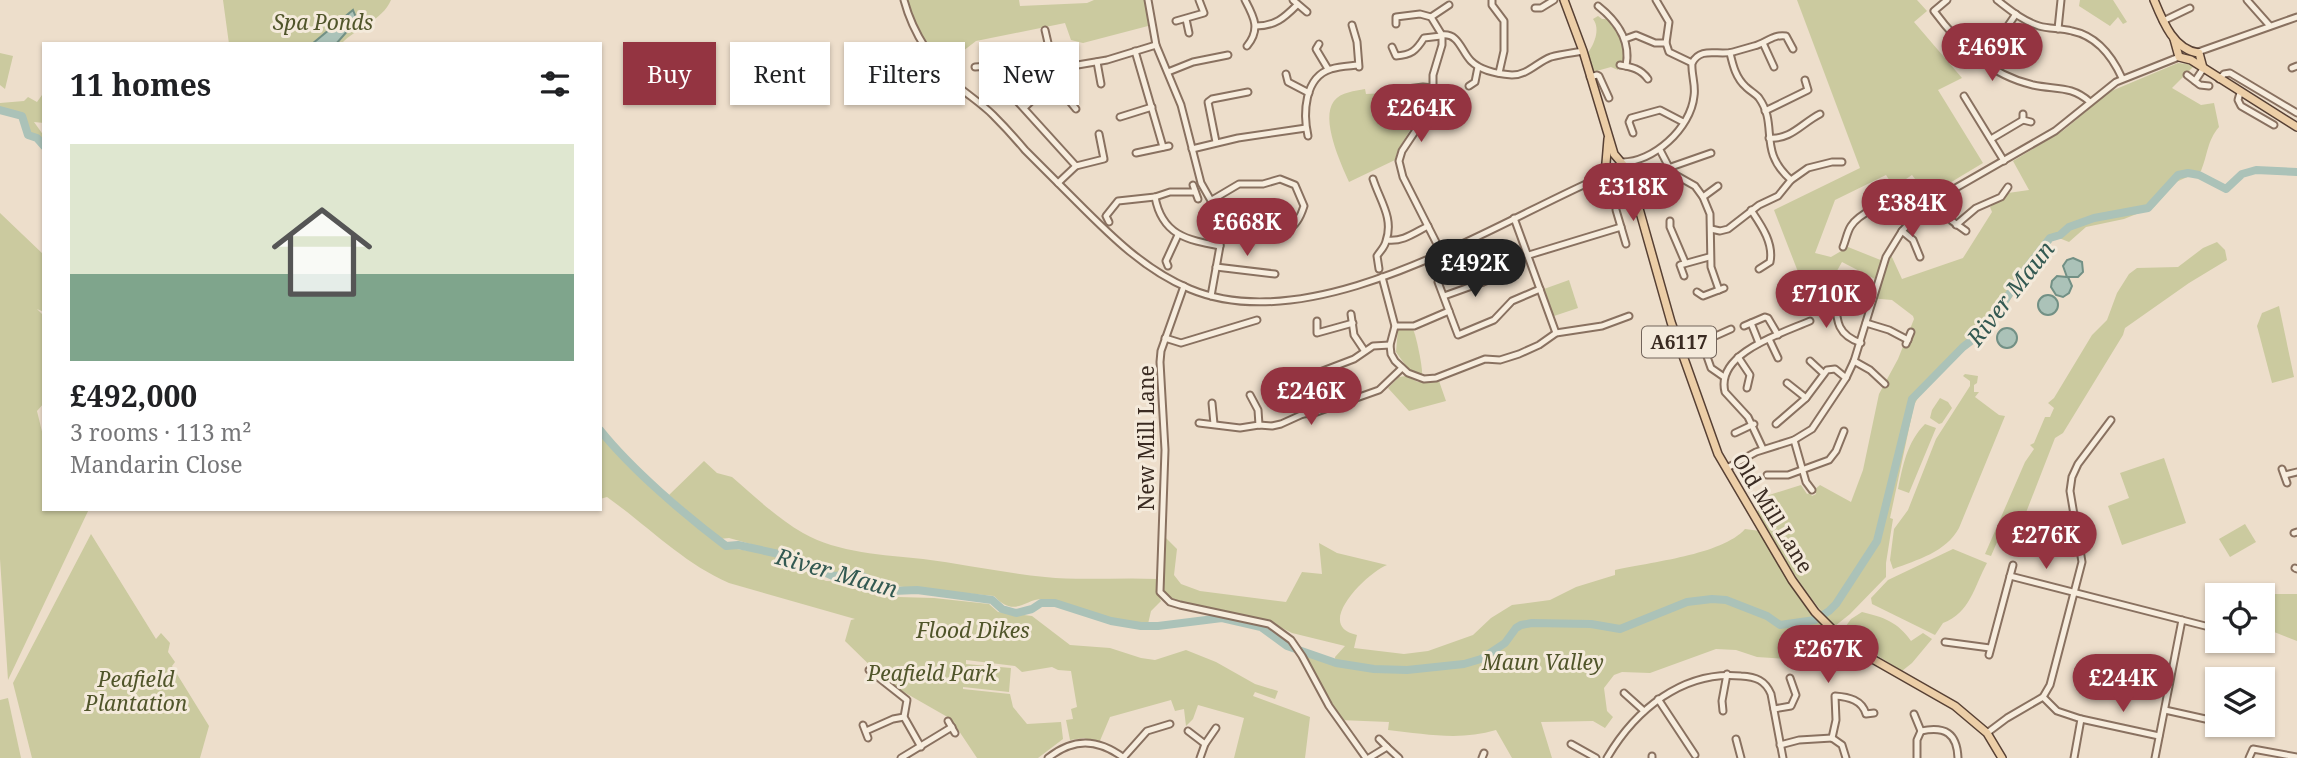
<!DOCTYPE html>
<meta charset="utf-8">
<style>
body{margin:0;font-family:"Noto Serif",serif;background:#f2f2f2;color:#202124;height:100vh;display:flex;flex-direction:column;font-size:26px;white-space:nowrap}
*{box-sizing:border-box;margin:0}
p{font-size:23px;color:#757577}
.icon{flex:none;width:38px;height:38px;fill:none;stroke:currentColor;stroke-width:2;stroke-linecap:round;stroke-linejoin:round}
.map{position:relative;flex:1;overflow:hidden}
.sheet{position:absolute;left:42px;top:42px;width:560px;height:469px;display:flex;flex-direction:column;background:#fff;border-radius:0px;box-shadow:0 2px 5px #0004}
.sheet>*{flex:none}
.top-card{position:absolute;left:623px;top:42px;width:665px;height:63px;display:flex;gap:14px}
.buttons{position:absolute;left:2205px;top:583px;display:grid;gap:14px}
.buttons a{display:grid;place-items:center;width:70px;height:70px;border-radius:0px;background:#fff;box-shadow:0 2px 5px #0004;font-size:35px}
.price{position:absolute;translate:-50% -60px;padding:0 16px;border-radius:24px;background:#943441;color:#fff;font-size:23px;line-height:46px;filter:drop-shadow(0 2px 4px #0008)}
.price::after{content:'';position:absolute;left:50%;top:42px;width:21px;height:16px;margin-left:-10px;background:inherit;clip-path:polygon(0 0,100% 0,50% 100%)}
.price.current{background:#222;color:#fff}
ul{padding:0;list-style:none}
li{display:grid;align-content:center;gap:14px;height:371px;padding:0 28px}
li span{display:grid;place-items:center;height:217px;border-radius:0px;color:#555}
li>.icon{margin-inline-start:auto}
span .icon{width:126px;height:126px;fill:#fffc;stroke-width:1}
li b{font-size:30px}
h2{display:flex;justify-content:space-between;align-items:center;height:84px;padding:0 28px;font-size:30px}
.tag{padding:0 24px;border-radius:0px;background:#fff;box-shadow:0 2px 5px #0004;font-size:24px;line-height:63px}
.tag.current{background:#943441;color:#fff}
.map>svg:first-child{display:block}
</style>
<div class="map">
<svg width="2297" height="758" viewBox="0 0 2297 758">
<rect width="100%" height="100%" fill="#eddecb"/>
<g fill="#cbca9f">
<path d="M223 0H391C382 21 357 27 341 44H229Z"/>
<path d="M908 0H1019L1020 6 1087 3 1094 0H1146L1148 26 1083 43 1071 40 1065 23 976 41 945 65C929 47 912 25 908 0Z"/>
<path d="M1797 0H1917L1927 11 1914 22 1962 78 1938 90 1983 163 1928 196 1912 175 1894 187 1886 175 1835 200 1815 253 1831 257 1848 247 1888 263 1891 255 1902 279 1963 258 1992 212 1990 207 2008 193 2029 190 2013 161 2064 130 2109 92 2178 63 2187 64 2193 67 2172 88 2201 105 2214 103 2219 127C2207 141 2208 154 2201 171L2176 182 2154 207 2124 219 2086 227 2069 242 2054 236 1981 342 1968 345 1919 396 1914 405 1890 518 1893 519 1886 563V577L1850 614 1835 626C1802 592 1780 551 1757 511L1766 506V496L1801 485 1807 494 1810 493 1812 496 1816 494 1814 490 1820 485 1851 502 1863 470 1879 394 1898 359 1914 319 1913 316 1892 300 1869 298 1875 279 1842 262 1834 276 1800 277 1774 210 1860 168Z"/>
<path d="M2080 0H2113L2127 22 2123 24 2118 17 2110 26 2079 6Z"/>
<path d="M1598 16 1602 19H1609C1619 34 1625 44 1623 63L1618 62V70L1611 67 1593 72 1586 55C1594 46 1601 29 1593 19Z"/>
<path d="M0 53 13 56 5 89 0 85Z"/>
<path d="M1365 89 1366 94 1388 93 1390 103 1400 106 1414 104 1413 113 1423 115 1416 124 1414 123 1409 127 1410 130 1398 150 1395 160 1349 182C1341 164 1320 119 1334 101 1341 92 1355 91 1365 89Z"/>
<path d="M42 95 44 123 34 122 44 136V148L18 117 0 111V103L24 101 28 97 37 102Z"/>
<path d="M0 213 44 255V312L37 309 44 316V403L37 411 44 440V509H89L8 680 0 559Z"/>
<path d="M2217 242 2225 250 2227 260 2189 283 2125 328 2123 335 2063 433 2055 438 2020 528 2004 526 1991 556 1985 554 2025 462 2034 449 2030 445 2034 443 2045 417H2050L2054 408 2048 403 2054 398 2092 335 2107 320 2117 293 2129 274 2137 268 2178 267 2203 248Z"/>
<path d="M1569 280 1578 308 1554 316 1544 289Z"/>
<path d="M2279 306 2294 377 2272 383 2257 326 2262 313Z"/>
<path d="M1398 329H1413C1416 335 1423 368 1422 375L1409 370 1396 352Z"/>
<path d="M1965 374 1978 376 1977 383 1974 385V392H1979L1975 397 1999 415 2005 416 1959 528C1946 552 1917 560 1893 569L1890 560 1894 529 1908 510 1936 439 1970 386V381L1963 376Z"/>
<path d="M1406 376 1418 382 1439 381 1446 401 1409 411 1388 388 1399 377Z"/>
<path d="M1940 398 1948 402 1952 408 1942 423 1939 424 1930 418 1932 410Z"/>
<path d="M1925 424 1936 428 1909 493 1898 489C1903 465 1907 442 1925 424Z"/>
<path d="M600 435 669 503 724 549H737L769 554 826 581 859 582 898 597 934 598 989 604 998 612 1032 616 1070 645 1110 648 1141 658 1155 660 1186 650 1216 662 1255 684 1278 691 1275 699 1255 692 1253 696 1310 717 1305 758H1234L1244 718 1198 705 1193 719 1186 726 1184 709 1175 711 1171 700 1110 717 1099 743 1084 738 1070 740 1066 720 1073 719 1071 709 1077 707 1071 671 1058 670 1052 667 1022 672 1015 666 966 660V664L1011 668 1009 692 963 687V689L1010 694 1013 707 1027 724 1061 722 1063 739 1038 758H977L951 719 888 683 845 641 851 620 855 619 729 583C683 563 648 526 607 497L600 499Z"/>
<path d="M2164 458 2186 523 2122 545 2108 506 2129 498 2120 473Z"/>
<path d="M704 461 717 473 732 477C754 496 777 518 803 533 838 553 884 555 923 559 963 564 1004 573 1045 577 1082 581 1120 577 1157 579V592L1161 601 1151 611 1148 624C1124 620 1099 616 1076 609 1065 605 1056 600 1044 599 1024 598 1016 619 994 596L894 586 861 572 832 575 790 555 729 538 719 539 669 495Z"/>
<path d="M2245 524 2256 542 2230 557 2219 539Z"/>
<path d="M1745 529 1760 531C1787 579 1809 623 1856 653L1847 667 1830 662 1757 657 1736 650 1716 649 1650 673 1622 672 1614 675 1604 688 1607 711 1613 717 1605 728 1593 721 1541 722 1552 758H1512L1496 730C1460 741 1425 734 1388 730L1389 722 1339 720 1302 654 1336 665 1335 657 1345 646 1292 633 1270 622 1176 603 1164 593 1161 586 1163 535 1177 549 1174 575 1181 584 1200 591 1286 602 1302 572 1322 574 1319 543 1337 553 1387 565C1368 572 1312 626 1357 635L1354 648 1404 654 1428 651 1473 635 1491 618 1512 605 1550 600 1576 587 1615 575V570C1650 562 1722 555 1745 529Z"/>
<path d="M91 534 156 639 161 633 170 643 168 652 175 662 172 666 209 726 200 758H32L13 683Z"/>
<path d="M1953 549 1987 563C1974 587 1970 613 1943 623L1935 635 1872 604 1871 598 1888 580Z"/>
<path d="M2272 594H2297V641L2264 628Z"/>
<path d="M1862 612C1883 617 1898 622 1911 641L1923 633 1932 639 1912 663 1902 671 1845 635 1843 630 1851 619Z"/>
<path d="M8 698 21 758H0V700Z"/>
</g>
<g fill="#abc2b8" stroke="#729085" stroke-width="2">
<path d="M353 10 357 20 336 44H312Z"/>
<path d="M2073 258 2082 262 2083 272 2078 277H2068L2072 286 2069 293 2063 297 2056 295 2051 287 2052 281 2057 276 2067 277 2063 266 2067 260Z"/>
<circle cx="2048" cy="305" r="10"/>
<circle cx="2007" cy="338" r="10"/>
</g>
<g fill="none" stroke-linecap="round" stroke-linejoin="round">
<g stroke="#abc2b8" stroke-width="8">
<path d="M0 110 22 116 28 135 37 138 44 146"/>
<path d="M600 430C632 470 685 515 726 546L738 545 788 556 833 576 858 574 893 591 917 590 992 600 1002 609 1016 613 1032 609 1041 603H1055L1111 621 1141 626H1158L1222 618 1261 627 1287 646 1336 663 1374 669 1407 670 1464 664 1481 659 1505 643 1516 628 1521 625 1532 623 1591 624 1620 629 1687 602 1712 599 1726 600 1767 616 1780 625 1815 620 1829 611 1836 604 1877 541 1912 399 1963 347 1988 328 2021 275 2050 238 2060 235 2069 227 2094 218 2148 208 2178 175 2188 173 2199 175 2226 189 2242 174 2256 170 2297 172"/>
</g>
<g stroke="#897160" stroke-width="9">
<g id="minor">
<path d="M904 0C913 34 934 65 960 88 971 97 983 105 993 115 1004 126 1015 138 1025 150 1040 165 1055 180 1070 195 1106 231 1142 269 1190 289 1310 339 1480 232 1588 183L1604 168"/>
<path d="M1148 0 1156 45 1181 105 1201 183 1218 213 1221 230 1220 246 1211 296"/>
<path d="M1245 0C1254 17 1261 29 1247 46"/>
<path d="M1293 0 1307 12"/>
<path d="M1492 0V5L1504 21V51L1499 73"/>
<path d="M1656 0 1669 22 1666 43 1669 52 1692 63"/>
<path d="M1947 0 1934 11C1960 46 1990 75 2033 85 2056 90 2071 85 2090 102"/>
<path d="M1997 0C2010 10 2023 21 2039 26 2049 29 2061 28 2072 31 2097 36 2112 56 2122 78"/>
<path d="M2247 0 2270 26"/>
<path d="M1598 6C1617 21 1631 41 1626 66"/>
<path d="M1535 8H1541L1554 0"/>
<path d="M1431 17 1449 5"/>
<path d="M1186 19 1189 33"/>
<path d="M1176 21 1204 13 1199 0"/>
<path d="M2163 21 2190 8"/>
<path d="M1396 24V17L1420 14 1431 17 1442 35V45L1433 75V95L1424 118 1402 151 1399 161 1403 177 1441 252"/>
<path d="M1352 25 1357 42 1359 67"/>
<path d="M1256 26C1275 26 1284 18 1297 5"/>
<path d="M2058 29 2061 0"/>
<path d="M1045 30C1052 59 1056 87 1076 109"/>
<path d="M1442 35C1459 33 1461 51 1471 61 1481 71 1499 74 1512 75 1528 75 1537 62 1551 57 1561 54 1572 53 1583 51"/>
<path d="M1625 39 1636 35 1655 43H1666"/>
<path d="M1763 43 1774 67"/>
<path d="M1319 44 1316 49 1328 69"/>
<path d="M1392 47 1396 56C1411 55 1416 51 1424 38L1441 36"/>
<path d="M1135 51 1163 147"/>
<path d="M2198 52 2297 17"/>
<path d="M1730 53C1733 66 1736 78 1746 87 1750 91 1756 94 1759 98 1779 126 1757 150 1791 180"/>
<path d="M1097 62 1101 84"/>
<path d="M1983 62 2016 14"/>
<path d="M1620 65C1632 67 1641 69 1648 79"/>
<path d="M975 67 990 66 1050 50"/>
<path d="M2292 68 2297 66"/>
<path d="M1054 69 1107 60 1156 45"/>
<path d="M1168 72 1193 62 1228 55"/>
<path d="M1286 74 1288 82 1309 93"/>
<path d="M2187 75 2200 85 2209 86"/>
<path d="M1590 77 1597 75 1599 76 1609 98"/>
<path d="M2219 79 2224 74 2230 73 2297 113"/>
<path d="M2195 81 2203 69"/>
<path d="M1469 86 1475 82 1478 67"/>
<path d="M1407 89 1423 87 1433 88"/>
<path d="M2240 93 2238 100 2241 106 2274 125"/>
<path d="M1964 96 2004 161"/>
<path d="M1017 101 1076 166"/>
<path d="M1024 108 1041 92 1058 84"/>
<path d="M1765 111 1808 90 1805 80"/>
<path d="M2023 114V120L2031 122"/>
<path d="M1120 117 1152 107"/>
<path d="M1633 133 1629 122 1631 118 1660 110 1683 122"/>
<path d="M1308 136C1303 114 1304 77 1331 69 1340 66 1350 66 1358 65"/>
<path d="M1769 138C1791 140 1802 123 1820 114"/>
<path d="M1991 139 2023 120"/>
<path d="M1216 142 1208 102 1212 99 1248 92"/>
<path d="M1192 149 1238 138 1306 128"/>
<path d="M1660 150 1672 173 1695 186 1703 197 1710 214 1711 267 1719 290"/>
<path d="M1136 153 1169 146"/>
<path d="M1621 162C1653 163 1691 128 1694 96 1696 85 1691 74 1692 63 1701 46 1718 56 1733 52 1740 50 1747 48 1754 46 1766 43 1773 34 1786 36L1793 49"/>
<path d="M1668 168 1711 153"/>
<path d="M1373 179C1380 201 1394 218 1386 241 1385 247 1380 251 1377 256L1379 269"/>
<path d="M1058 183 1076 166 1104 159 1099 134"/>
<path d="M1588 183 1610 180"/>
<path d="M1645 183 1672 173"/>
<path d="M1193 185 1198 199"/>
<path d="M1155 197C1162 235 1187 240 1220 246"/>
<path d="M1703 197 1718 186"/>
<path d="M1937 197 1952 221 1966 231"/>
<path d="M1212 200 1239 184H1263L1280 179 1295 185 1304 206C1294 238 1280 231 1254 229"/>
<path d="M1616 210 1626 244"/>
<path d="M1751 210C1761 225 1774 243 1770 262L1759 269"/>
<path d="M1514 218 1556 333"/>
<path d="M1670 221V227L1685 262"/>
<path d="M1109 222 1106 216 1118 201 1155 197 1170 192H1195"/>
<path d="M1956 225 1976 208 2001 197 2008 187"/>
<path d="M1711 229 1720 231 1728 229 1759 205 1778 196 1791 180 1808 168 1832 162H1842"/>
<path d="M1902 231 1913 240 1920 257"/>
<path d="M1387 240C1403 242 1414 233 1428 226"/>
<path d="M1843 247C1846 240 1847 232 1851 226 1858 215 1888 198 1901 201L1916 214"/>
<path d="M1529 255 1621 227"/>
<path d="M1168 266 1166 261 1178 235"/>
<path d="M1216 267 1275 274"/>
<path d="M1477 267 1483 282"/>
<path d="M1684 276 1680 265 1709 257"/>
<path d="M1382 277 1395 326 1390 345 1391 354 1395 361 1408 373 1424 379 1436 378 1485 359 1500 360 1519 354 1539 345 1556 333 1602 326 1629 316"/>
<path d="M1438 282 1458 335 1494 320 1512 301 1540 289"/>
<path d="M1184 286 1161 351 1160 362 1165 450 1160 592 1170 602 1180 605 1269 624 1291 640 1302 656 1329 706 1366 758"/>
<path d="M1834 286C1838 313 1831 333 1861 343"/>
<path d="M1697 292 1703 296 1724 288"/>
<path d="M1444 296 1497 277"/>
<path d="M1351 314 1354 335 1364 350"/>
<path d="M1317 321V333L1353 323"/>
<path d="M1751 323 1759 343"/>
<path d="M1866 323 1889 330 1908 340"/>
<path d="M1395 326H1414L1449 311"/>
<path d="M1744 326 1765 317 1768 318 1778 335"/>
<path d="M1165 338 1181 343 1257 320"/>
<path d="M1769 339 1778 358"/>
<path d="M1906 344 1911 332"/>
<path d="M1738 357 1750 375 1747 388"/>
<path d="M1810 361 1823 373"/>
<path d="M1854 361 1870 370 1885 384"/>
<path d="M1724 377 1711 368 1704 348 1711 338 1731 329"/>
<path d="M1787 383 1806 398"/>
<path d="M1250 395 1258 410 1259 425"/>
<path d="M1212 403 1214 424"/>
<path d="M1303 414 1295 386 1299 380 1354 359 1373 346 1390 345"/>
<path d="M1199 423 1240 428 1259 425 1272 426 1281 424 1303 414 1314 413 1379 390 1402 368"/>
<path d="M1776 424 1806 398 1827 370 1835 369 1846 378"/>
<path d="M1735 433 1754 424"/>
<path d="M1794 440 1806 482 1812 490"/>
<path d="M1763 449 1748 417 1725 392C1715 353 1783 333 1810 321"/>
<path d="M1727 468 1756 452 1794 440 1812 429 1846 378 1854 361 1886 257 1902 231 1926 205 2055 131 2116 82 2179 57"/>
<path d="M2282 469 2287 483"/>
<path d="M1767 475H1788L1829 460 1836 451 1844 431"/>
<path d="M2285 475 2297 472"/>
<path d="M2294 533 2297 532"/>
<path d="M2295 568 2297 569"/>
<path d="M2010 576 2217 629"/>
<path d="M1945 642 1990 648"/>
<path d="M1989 655 2013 565"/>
<path d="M869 670 907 700 904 717 921 747"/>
<path d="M1624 693 1644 711"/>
<path d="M2043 697 2057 711 2081 719 2074 758"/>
<path d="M1658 699 1695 755"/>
<path d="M1774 709 1791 706 1796 695 1790 678"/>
<path d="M2165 710 2210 720 2217 719"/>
<path d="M1723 711 1722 701 1727 674"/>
<path d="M1914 714 1921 731"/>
<path d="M2081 719 2159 736"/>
<path d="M948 721 955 733"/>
<path d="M863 725 868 738"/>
<path d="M866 731 893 719 904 717"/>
<path d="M1188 731 1205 744"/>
<path d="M1921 731C1945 726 1957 733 1958 758"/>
<path d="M1987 733 2007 718 2043 697 2050 685 2082 562 2070 491 2072 477 2078 464 2111 420"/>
<path d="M1832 738 1836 720 1835 696C1849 697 1862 700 1866 714L1874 713"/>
<path d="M1832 738 1842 745 1846 758"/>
<path d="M1736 739 1741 758"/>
<path d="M1571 744 1596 758"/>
<path d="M1780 745 1799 740 1832 738"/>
<path d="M1387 747 1399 758"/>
<path d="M901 758 952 727"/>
<path d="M1048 758C1073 738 1097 738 1124 758"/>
<path d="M1123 758 1147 731 1170 724"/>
<path d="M1200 758 1205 744 1216 728"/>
<path d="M1369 758 1387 747 1379 739"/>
<path d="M1482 758 1484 753"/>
<path d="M1607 758C1635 710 1683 670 1741 676 1756 677 1765 680 1771 694L1783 758"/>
<path d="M1652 758V756"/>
<path d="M1917 758V740L1921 731"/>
<path d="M2155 758 2182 620"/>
<path d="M2249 758 2253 749 2297 757"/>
</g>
</g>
<g stroke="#574034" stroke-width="10">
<g id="major">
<path d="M1564 0 1583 51 1614 154 1625 167 1638 205 1671 322 1718 454 1792 580 1815 612 1835 632 1869 657 1955 706 1987 733 2002 758"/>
<path d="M2154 0C2163 22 2174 50 2199 53L2203 68"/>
<path d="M2174 39 2179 57 2191 60 2297 127"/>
<path d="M1608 139 1605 175 1633 196"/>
</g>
</g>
<use href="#minor" stroke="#f7edde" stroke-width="5"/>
<use href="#major" stroke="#eccea7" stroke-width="7"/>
</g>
<g text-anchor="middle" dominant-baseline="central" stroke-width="6" stroke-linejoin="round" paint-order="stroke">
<rect fill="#f4eadb" stroke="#72645a" stroke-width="2" x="1642" y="326.5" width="74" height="31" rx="5"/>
<g font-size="19" font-weight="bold" fill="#3a2b22">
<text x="1679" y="342">A6117</text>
</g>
<g font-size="21" font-style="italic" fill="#50552a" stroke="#f4eadb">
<text x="323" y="22">Spa Ponds</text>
<text x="973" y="630">Flood Dikes</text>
<text x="1543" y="662">Maun Valley</text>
<text x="932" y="673">Peafield Park</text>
<text x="136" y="679">Peafield<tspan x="136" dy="24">Plantation</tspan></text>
</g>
<g font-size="21" fill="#3a2b22" stroke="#f4eadb">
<text transform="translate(1146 438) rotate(-90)">New Mill Lane</text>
<text transform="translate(1773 513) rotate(59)">Old Mill Lane</text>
</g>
<g font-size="23" font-style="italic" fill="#335952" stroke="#f4eadb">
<text transform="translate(2010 293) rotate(-52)">River Maun</text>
<text transform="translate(837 572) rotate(16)">River Maun</text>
</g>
</g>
</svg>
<div class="buttons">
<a><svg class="icon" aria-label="locate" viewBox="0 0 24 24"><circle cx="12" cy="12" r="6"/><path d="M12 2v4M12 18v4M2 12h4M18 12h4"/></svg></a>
<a><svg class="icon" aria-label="layers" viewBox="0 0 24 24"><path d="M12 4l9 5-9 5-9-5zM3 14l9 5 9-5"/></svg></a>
</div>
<b class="price" style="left:1992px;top:83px">£469K</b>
<b class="price" style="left:1421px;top:144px">£264K</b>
<b class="price" style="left:1633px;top:223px">£318K</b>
<b class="price" style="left:1912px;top:239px">£384K</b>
<b class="price" style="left:1247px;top:258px">£668K</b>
<b class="price current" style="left:1475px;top:299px">£492K</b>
<b class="price" style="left:1826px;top:330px">£710K</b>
<b class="price" style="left:1311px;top:427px">£246K</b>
<b class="price" style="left:2046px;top:571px">£276K</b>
<b class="price" style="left:1828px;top:685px">£267K</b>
<b class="price" style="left:2123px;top:714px">£244K</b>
<div class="top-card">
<a class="tag current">Buy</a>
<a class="tag">Rent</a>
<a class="tag">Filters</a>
<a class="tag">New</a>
</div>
<section class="sheet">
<h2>11 homes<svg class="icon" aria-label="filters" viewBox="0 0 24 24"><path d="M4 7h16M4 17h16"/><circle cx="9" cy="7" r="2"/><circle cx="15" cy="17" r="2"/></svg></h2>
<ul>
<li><span style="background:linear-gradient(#dfe7d0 60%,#7fa58c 0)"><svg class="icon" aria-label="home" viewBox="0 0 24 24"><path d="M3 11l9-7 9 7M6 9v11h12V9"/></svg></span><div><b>£492,000</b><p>3 rooms · 113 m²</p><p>Mandarin Close</p></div></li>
</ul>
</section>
</div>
